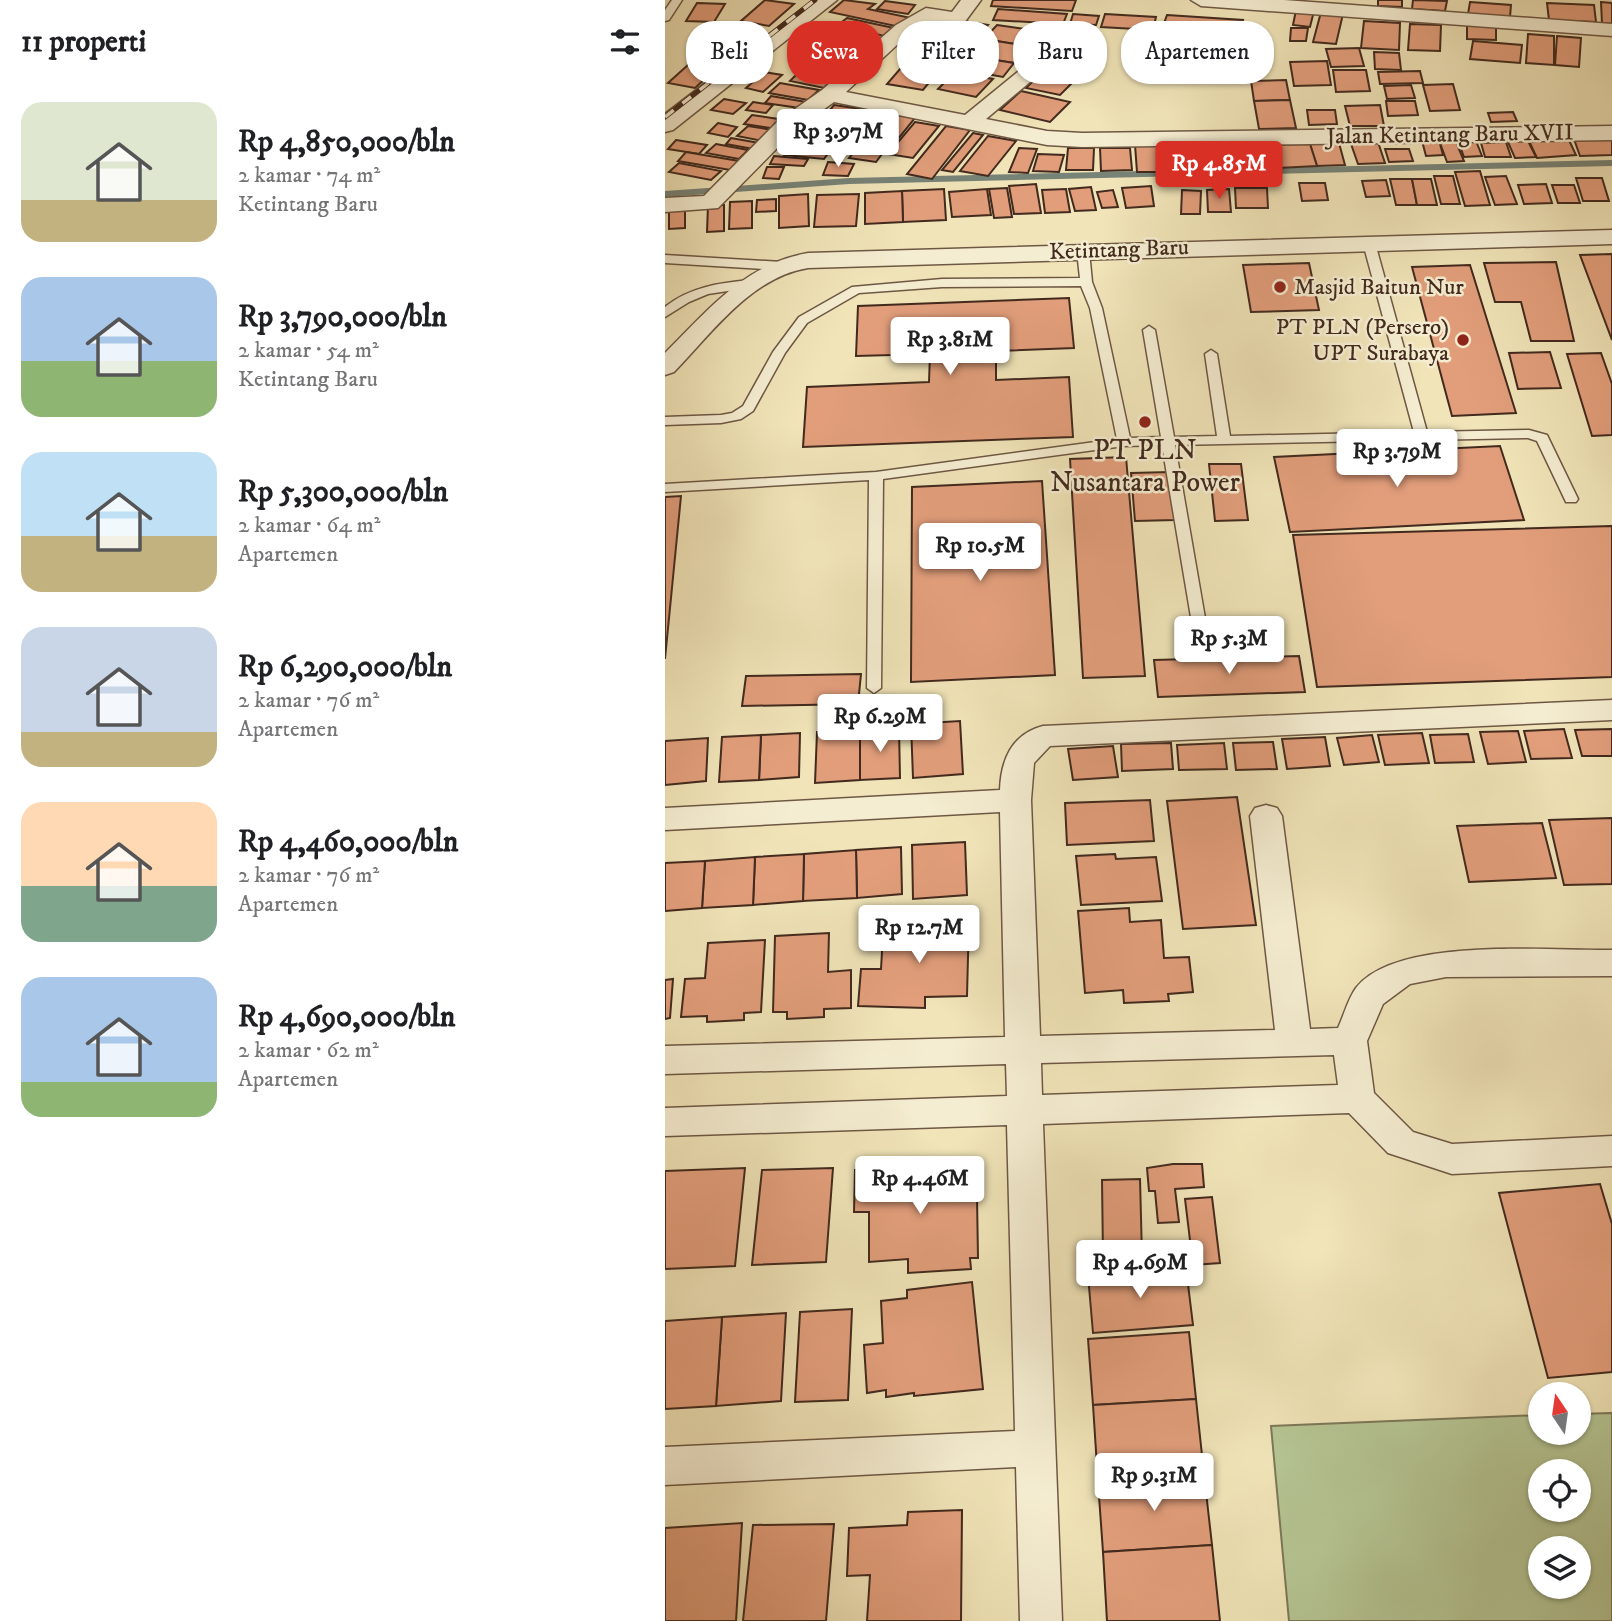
<!DOCTYPE html>
<html lang="id">
<meta charset="utf-8">
<style>
body{margin:0;font-family:"IM FELL DW Pica",serif;background:#f2f2f2;color:#202124;height:100vh;display:flex;flex-direction:column;font-size:26px;white-space:nowrap}
*{box-sizing:border-box;margin:0}
p{font-size:23px;color:#757577}
.icon{flex:none;width:38px;height:38px;fill:none;stroke:currentColor;stroke-width:2;stroke-linecap:round;stroke-linejoin:round}
.map{position:relative;flex:1;overflow:hidden}
.details{display:flex;flex-direction:column;background:#fff;width:665px}
.details>*{flex:none}
.hud{position:absolute;left:21px;top:21px;width:665px;height:63px;display:flex;gap:14px}
.needle{width:46px;rotate:347deg}
.buttons{position:absolute;left:863px;top:1382px;display:grid;gap:14px}
.buttons a{display:grid;place-items:center;width:63px;height:63px;border-radius:50%;background:#fff;box-shadow:0 2px 5px #0004;font-size:35px}
.price{position:absolute;translate:-50% -60px;padding:0 16px;border-radius:7px;background:#fff;color:#222;font-size:23px;line-height:46px;filter:drop-shadow(0 2px 4px #0008)}
.price::after{content:'';position:absolute;left:50%;top:42px;width:21px;height:16px;margin-left:-10px;background:inherit;clip-path:polygon(0 0,100% 0,50% 100%)}
.price.selected{background:#d93025;color:#fff}
ul{padding:0;list-style:none}
li{display:flex;align-items:center;gap:21px;height:175px;padding:0 21px}
li span{display:grid;place-items:center;flex:none;width:196px;height:140px;border-radius:21px;color:#555}
li>.icon{margin-inline-start:auto}
span .icon{width:84px;height:84px;fill:#fffc;stroke-width:1}
li b{font-size:30px}
h2{display:flex;justify-content:space-between;align-items:center;height:84px;padding:0 21px;font-size:30px}
.tag{padding:0 24px;border-radius:28px;background:#fff;box-shadow:0 2px 5px #0004;font-size:24px;line-height:63px}
.tag.selected{background:#d93025;color:#fff}
main{display:flex;flex:1;min-height:0}
.map>svg:first-child{display:block}
</style>
<main>
<section class="details">
<h2>11 properti<svg class="icon" aria-label="filters" viewBox="0 0 24 24"><path d="M4 7h16M4 17h16"/><circle cx="9" cy="7" r="2"/><circle cx="15" cy="17" r="2"/></svg></h2>
<ul>
<li><span style="background:linear-gradient(#dfe7d0 70%,#c2b280 0)"><svg class="icon" aria-label="home" viewBox="0 0 24 24"><path d="M3 11l9-7 9 7M6 9v11h12V9"/></svg></span><div><b>Rp 4,850,000/bln</b><p>2 kamar · 74 m²</p><p>Ketintang Baru</p></div></li>
<li><span style="background:linear-gradient(#a9c7e8 60%,#8fb573 0)"><svg class="icon" aria-label="home" viewBox="0 0 24 24"><path d="M3 11l9-7 9 7M6 9v11h12V9"/></svg></span><div><b>Rp 3,790,000/bln</b><p>2 kamar · 54 m²</p><p>Ketintang Baru</p></div></li>
<li><span style="background:linear-gradient(#bfe0f5 60%,#c2b280 0)"><svg class="icon" aria-label="home" viewBox="0 0 24 24"><path d="M3 11l9-7 9 7M6 9v11h12V9"/></svg></span><div><b>Rp 5,300,000/bln</b><p>2 kamar · 64 m²</p><p>Apartemen</p></div></li>
<li><span style="background:linear-gradient(#c9d6e8 75%,#c2b280 0)"><svg class="icon" aria-label="home" viewBox="0 0 24 24"><path d="M3 11l9-7 9 7M6 9v11h12V9"/></svg></span><div><b>Rp 6,290,000/bln</b><p>2 kamar · 76 m²</p><p>Apartemen</p></div></li>
<li><span style="background:linear-gradient(#ffd9b3 60%,#7fa58c 0)"><svg class="icon" aria-label="home" viewBox="0 0 24 24"><path d="M3 11l9-7 9 7M6 9v11h12V9"/></svg></span><div><b>Rp 4,460,000/bln</b><p>2 kamar · 76 m²</p><p>Apartemen</p></div></li>
<li><span style="background:linear-gradient(#a9c7e8 75%,#8fb573 0)"><svg class="icon" aria-label="home" viewBox="0 0 24 24"><path d="M3 11l9-7 9 7M6 9v11h12V9"/></svg></span><div><b>Rp 4,690,000/bln</b><p>2 kamar · 62 m²</p><p>Apartemen</p></div></li>
</ul>
</section>
<div class="map">
<svg width="947" height="1621" viewBox="0 0 947 1621">
<rect width="100%" height="100%" fill="#f0e4b8"/>
<filter id="stains"><feTurbulence type="fractalNoise" baseFrequency=".00286" numOctaves="4"/><feColorMatrix values="0 0 0 0 .2 0 0 0 0 .09 0 0 0 0 .02 0 0 0 .5 -.17"/></filter>
<radialGradient id="worn" r=".72"><stop offset=".6" stop-color="#630" stop-opacity="0"/><stop offset="1" stop-color="#630" stop-opacity=".3"/></radialGradient>
<path fill="#b5c593" stroke="#7c7858" stroke-width="2" fill-rule="evenodd" d="M947 1413V1621H624L606 1426 875 1415V1433H914V1414ZM875 1472H914V1510H875ZM875 1549H914V1587H875Z"/>
<g fill="none" stroke-linecap="round" stroke-linejoin="round">
<path fill="#778377" fill-rule="evenodd" d="M947 160V166L184 184 0 197V191L184 178Z"/>
</g>
<g fill="#e29e7b" stroke="#422a1e" stroke-width="2">
<path d="M100 0 129 4 104 26 76 21Z"/>
<path d="M179 0 210 4 203 9 246 18 235 27 165 12Z"/>
<path d="M328 0H411L407 11 326 6Z"/>
<path d="M713 0H737V7L713 6Z"/>
<path d="M748 0 782 1 780 11 747 9Z"/>
<path d="M220 1 250 5 243 14 212 9Z"/>
<path d="M805 2 846 5 845 17 803 14Z"/>
<path d="M936 2 947 3V24L937 23Z"/>
<path d="M32 3 60 4 49 22 21 21Z"/>
<path d="M882 3 929 5 931 22 884 20Z"/>
<path d="M333 9 402 14 398 24 328 20Z"/>
<path d="M631 10 649 11 645 27 628 25Z"/>
<path d="M656 12 678 14 671 44 648 42Z"/>
<path d="M408 14 434 16 431 25 405 24Z"/>
<path d="M440 14 491 17 488 30 436 27Z"/>
<path d="M502 15 578 20 573 40 495 34Z"/>
<path d="M182 18 229 28 219 36 173 25Z"/>
<path d="M280 18 323 25 312 37 268 30Z"/>
<path d="M699 21 735 23 734 50 696 48Z"/>
<path d="M745 24 776 25 775 51 743 50Z"/>
<path d="M802 24 831 25V40L802 39Z"/>
<path d="M332 25 375 31 363 46 319 39Z"/>
<path d="M401 28 426 32 411 52 386 48Z"/>
<path d="M626 28H643L641 41H625Z"/>
<path d="M268 30 312 37 300 51 256 43Z"/>
<path d="M67 33 88 35 76 49 55 46Z"/>
<path d="M863 34 889 36V65L861 63Z"/>
<path d="M178 36 207 42 198 50 169 44Z"/>
<path d="M892 36 916 38 914 67 890 65Z"/>
<path d="M319 39 363 46 349 63 305 56Z"/>
<path d="M808 41 857 45 855 63 805 59Z"/>
<path d="M140 42 155 45 144 55 129 52Z"/>
<path d="M256 43 300 51 286 67 241 59Z"/>
<path d="M166 47 205 53 194 65 154 59Z"/>
<path d="M694 48 699 66 666 67 661 49Z"/>
<path d="M709 52 734 53 736 70 710 69Z"/>
<path d="M305 56 349 63 338 77 294 69Z"/>
<path d="M142 58 172 64 165 70 136 64Z"/>
<path d="M662 61 666 85 629 86 625 62Z"/>
<path d="M241 62 276 68 258 90 222 84Z"/>
<path d="M24 64 51 69 30 88 3 83Z"/>
<path d="M139 67 173 74 167 80 133 73Z"/>
<path d="M668 70H701L705 91 671 92Z"/>
<path d="M378 71 411 79 395 95 361 88Z"/>
<path d="M755 71 758 83 715 84 713 72Z"/>
<path d="M99 72 117 75 98 92 81 88Z"/>
<path d="M290 72 328 79 311 97 273 89Z"/>
<path d="M133 73 167 80 159 88 125 81Z"/>
<path d="M621 80 625 100 589 101 586 81Z"/>
<path d="M115 83 154 90 143 100 104 93Z"/>
<path d="M788 84 795 110 765 111 758 85Z"/>
<path d="M746 85 750 98 722 99 719 86Z"/>
<path d="M356 91 405 102 385 122 335 110Z"/>
<path d="M106 96 147 103 141 109 100 103Z"/>
<path d="M59 99 81 103 68 114 46 110Z"/>
<path d="M625 100 631 128 594 129 589 101Z"/>
<path d="M721 101H750L753 115 723 116Z"/>
<path d="M88 102 108 105 101 113 81 110Z"/>
<path d="M169 105 210 111 193 133 151 127Z"/>
<path d="M715 105 719 126H685L680 106Z"/>
<path d="M642 110H670L672 124 644 125Z"/>
<path d="M214 112 250 118 229 144 193 139Z"/>
<path d="M848 112 852 121 826 122 823 113Z"/>
<path d="M87 115 120 120 112 129 79 124Z"/>
<path d="M250 122 274 126 248 158 223 154Z"/>
<path d="M53 123 72 127 63 137 43 133Z"/>
<path d="M83 126 114 131 103 142 72 136Z"/>
<path d="M281 126 305 130 267 179 242 174Z"/>
<path d="M140 129 192 137 181 151 129 143Z"/>
<path d="M308 133 318 135 288 172 277 170Z"/>
<path d="M323 136 351 141 323 176 295 171Z"/>
<path d="M66 138 94 143 88 149 61 144Z"/>
<path d="M903 138 911 155 872 158 864 141Z"/>
<path d="M862 139 871 157 850 158 842 140Z"/>
<path d="M909 139H947V155L915 156Z"/>
<path d="M11 140 42 145 34 154 3 149Z"/>
<path d="M774 140 778 155 761 156 757 141Z"/>
<path d="M793 141H811L817 156 799 157Z"/>
<path d="M197 142 223 146 211 162 184 158Z"/>
<path d="M713 142 720 163 693 164 686 144Z"/>
<path d="M791 142 799 161 782 162 775 143Z"/>
<path d="M841 142 846 157H820L816 143Z"/>
<path d="M674 143 680 165 652 166 645 144Z"/>
<path d="M51 144 83 150 74 159 41 153Z"/>
<path d="M645 144 652 166 613 168 608 145Z"/>
<path d="M470 145H493L495 172H472Z"/>
<path d="M493 145H516L519 171 495 172Z"/>
<path d="M574 146H599L604 167 578 168Z"/>
<path d="M574 146 578 168 554 169 550 147Z"/>
<path d="M124 147 164 152 159 159 119 155Z"/>
<path d="M541 147 545 169 526 170 523 148Z"/>
<path d="M354 148 372 149 363 173 344 172Z"/>
<path d="M403 148H429L428 170H401Z"/>
<path d="M435 148H465L467 170 436 171Z"/>
<path d="M720 149H744L748 161 724 162Z"/>
<path d="M21 152 74 161 65 170 13 161Z"/>
<path d="M373 154 399 155 394 172 368 171Z"/>
<path d="M109 156 143 159 139 166 105 164Z"/>
<path d="M163 162 189 164 183 176 158 175Z"/>
<path d="M14 163 56 171 46 180 4 172Z"/>
<path d="M102 167H119L114 179 98 178Z"/>
<path d="M815 171 825 205 800 206 790 172Z"/>
<path d="M769 176H788L795 204H776Z"/>
<path d="M841 176 852 204 830 205 820 177Z"/>
<path d="M911 178H937L944 201H918Z"/>
<path d="M725 179H747L752 205H731Z"/>
<path d="M747 179H766L772 205H752Z"/>
<path d="M721 180 725 196 701 197 697 181Z"/>
<path d="M634 183H660L663 200 637 201Z"/>
<path d="M371 184 376 213 349 214 344 186Z"/>
<path d="M881 184 887 203 859 204 853 185Z"/>
<path d="M887 185H909L915 203H893Z"/>
<path d="M486 186 489 206 461 208 457 188Z"/>
<path d="M426 187 431 210 410 211 404 189Z"/>
<path d="M342 188 347 217 329 218 324 189Z"/>
<path d="M570 188H602L603 208H571Z"/>
<path d="M279 189 281 220 238 222 237 191Z"/>
<path d="M322 189 326 215 287 217 284 192Z"/>
<path d="M401 189 405 212 380 213 377 190Z"/>
<path d="M564 189 566 212H543L542 190Z"/>
<path d="M448 190 453 207 437 208 432 192Z"/>
<path d="M517 190 536 191 535 214H516Z"/>
<path d="M237 191 238 222 200 224V193Z"/>
<path d="M143 194 144 226 114 228V196Z"/>
<path d="M194 194 191 226 149 227 152 195Z"/>
<path d="M111 199V211L91 212 92 200Z"/>
<path d="M87 201V228L64 229 65 202Z"/>
<path d="M43 205H59V231L42 232Z"/>
<path d="M20 210V228L4 229V211Z"/>
<path d="M947 254V340L915 255Z"/>
<path d="M891 262 909 341H866L856 302H830L819 263Z"/>
<path d="M644 263 654 310 586 312 578 265Z"/>
<path d="M805 265 851 413 787 416 747 267Z"/>
<path d="M404 298 409 348 331 351V380L404 377 408 437 138 447 142 387 264 382 265 354 191 356 193 306Z"/>
<path d="M885 352 896 388 853 389 844 353Z"/>
<path d="M936 353 947 384V435L927 436 902 354Z"/>
<path d="M835 446 859 520 625 532 609 457Z"/>
<path d="M461 457 480 676 418 678 405 459Z"/>
<path d="M544 464H576L583 520 550 521Z"/>
<path d="M505 472 510 520 470 521 466 473Z"/>
<path d="M377 481 390 675 246 682 247 487Z"/>
<path d="M16 496 0 659V497Z"/>
<path d="M947 526V677L652 687 628 535Z"/>
<path d="M634 656 640 692 493 697 489 660Z"/>
<path d="M196 674 193 704 77 706 81 676Z"/>
<path d="M295 721 298 774 248 778 246 724Z"/>
<path d="M234 728 235 778 195 780V730Z"/>
<path d="M899 729 907 758 866 759 859 731Z"/>
<path d="M947 729V756H917L910 730Z"/>
<path d="M195 730V780L150 783 152 732Z"/>
<path d="M853 731 861 762 823 764 815 732Z"/>
<path d="M135 733 134 777 94 780 96 735Z"/>
<path d="M757 733 764 763 720 765 713 735Z"/>
<path d="M803 734 809 762 770 763 765 735Z"/>
<path d="M96 735 94 780 54 782 57 737Z"/>
<path d="M707 735 714 762 679 765 672 738Z"/>
<path d="M660 737 665 766 622 769 617 739Z"/>
<path d="M43 738 41 781 0 785V741Z"/>
<path d="M608 742 612 769 571 770 568 743Z"/>
<path d="M506 743 508 769 457 771 456 744Z"/>
<path d="M559 743 562 769 514 770 512 745Z"/>
<path d="M448 746 453 777 408 780 403 749Z"/>
<path d="M572 797 591 925 518 929 502 801Z"/>
<path d="M485 800 489 841 402 845 400 803Z"/>
<path d="M947 818V884L899 885 884 820Z"/>
<path d="M877 823 891 878 804 882 792 826Z"/>
<path d="M300 842 302 895 248 899 247 845Z"/>
<path d="M236 847 237 894 192 898 191 850Z"/>
<path d="M191 850 192 898 138 901 139 854Z"/>
<path d="M139 854 138 901 88 905 90 857Z"/>
<path d="M450 854 451 859 491 857 497 901 416 905 411 856Z"/>
<path d="M90 857 88 905 37 908 40 861Z"/>
<path d="M40 861 37 908 0 911V863Z"/>
<path d="M464 908 465 922 496 920 499 958 524 957 528 992 503 994 504 1001 459 1003 458 990 420 993 413 911Z"/>
<path d="M304 918 302 996 260 997V1008L193 1006 196 969H216L218 934H242V919Z"/>
<path d="M164 933 163 972 186 970V1008L159 1009V1017L122 1019V1012H108L110 936Z"/>
<path d="M100 940 96 1012 79 1013V1020L42 1022V1016L16 1017 20 979 40 978 43 943Z"/>
<path d="M8 979 5 1018 0 1019V980Z"/>
<path d="M302 1163V1198L312 1197 313 1258H305L306 1269 243 1273V1259L204 1262V1212H189L190 1170Z"/>
<path d="M508 1164H537L539 1187 510 1189 514 1222 493 1223 490 1191H484L482 1168Z"/>
<path d="M80 1168 70 1266 0 1269V1171Z"/>
<path d="M168 1168 161 1262 87 1265 97 1170Z"/>
<path d="M475 1179 477 1256H438L437 1180Z"/>
<path d="M935 1184 947 1224V1372L883 1378 834 1193Z"/>
<path d="M547 1197 555 1263 528 1265 520 1199Z"/>
<path d="M521 1268 528 1325 428 1333 423 1275Z"/>
<path d="M307 1282 318 1389 249 1396V1393L221 1397V1390L202 1393 199 1345 218 1343 216 1301 242 1298V1290Z"/>
<path d="M187 1309 183 1400 130 1402 135 1312Z"/>
<path d="M121 1313 116 1401 51 1406 57 1317Z"/>
<path d="M57 1317 51 1406 0 1409V1321Z"/>
<path d="M524 1332 531 1399 428 1405 423 1339Z"/>
<path d="M531 1399 539 1474 433 1482 428 1405Z"/>
<path d="M539 1474 547 1545 438 1552 433 1482Z"/>
<path d="M297 1510 296 1621H202L205 1575 182 1576 184 1528 242 1525 243 1512Z"/>
<path d="M77 1523 71 1621H0V1528Z"/>
<path d="M169 1524 161 1621H78L88 1525Z"/>
<path d="M547 1545 555 1621H442L438 1552Z"/>
</g>
<g fill="none" stroke-linecap="round" stroke-linejoin="round">
<g stroke="#6e5844" stroke-width="3">
<g id="lane">
<path d="M7 0H17L4 20 0 21V10Z"/>
<path d="M704 239 710 243 762 432 864 430 882 435 913 499 911 502H901L872 441 863 438 510 445 544 641 537 646 530 641 497 445 459 446 218 479 216 688 209 693 202 688 204 480 0 492V484L211 472 452 439 425 308 416 286 277 287 194 293 142 323 120 353 88 411 76 419 56 423 0 425V417L56 415 67 413 78 406 108 352 134 317 187 287 277 279 415 278 412 251 418 247 424 251 427 282 437 308 465 438 496 437 478 330 484 326 490 330 509 437 552 436 540 354 546 350 552 354 565 436 749 432 698 243Z"/>
<path d="M0 255 117 262 123 266 117 270 0 263Z"/>
<path d="M85 280 91 284 89 287 43 294 24 302 0 317V307C25 287 54 283 85 280Z"/>
</g>
</g>
<g stroke="#6e5844" stroke-width="3">
<g id="street">
<path d="M149 0H172L8 130 0 132V114Z"/>
<path d="M296 0H316L299 23 265 21 245 33 181 92 300 115 376 53 383 51 393 57 390 61 321 119 382 131 417 133 947 126V140L417 147 382 145 169 102 129 131 53 208 0 212V198L39 196 113 121 157 90 231 25 261 8 287 12Z"/>
<path d="M526 0H619L947 24V36L536 6Z"/>
<path d="M947 230V244L143 268C86 277 46 334 9 372L0 375V353C43 310 80 264 143 253Z"/>
<path d="M947 700V720L385 746 369 763 366 800 375 1036 610 1030 585 816 590 808 601 805 612 808 617 816 645 1029 673 1028C679 1015 683 999 691 988 731 936 885 951 947 950V976L781 977 745 984 718 1004 702 1041 709 1093 748 1132 787 1144 947 1136V1166L787 1174 723 1153 684 1113 378 1124 397 1621H355L351 1467 0 1485V1447L350 1431 342 1125 0 1136V1108L342 1096 341 1064 0 1074V1046L340 1037 335 812 0 830V808L335 790C336 760 347 734 378 726ZM669 1055 673 1085 377 1095 376 1063Z"/>
</g>
</g>
<use href="#lane" fill="#f5edd1" fill-rule="evenodd"/>
<use href="#street" fill="#f5edd1" fill-rule="evenodd"/>
<g stroke="#422a1e" stroke-width="5">
<path id="rail" d="M0 117 150 0"/>
</g>
<use href="#rail" stroke="#f5edd1" stroke-width="3.5" stroke-dasharray="11" stroke-linecap="butt"/>
</g>
<g fill="#8f2418" stroke="#f5edd1" stroke-width="2.5">
<circle cx="615" cy="287" r="7"/>
<circle cx="798" cy="340" r="7"/>
<circle cx="480" cy="422" r="7"/>
</g>
<g text-anchor="middle" dominant-baseline="central" stroke-width="5" stroke-linejoin="round" paint-order="stroke">
<g font-size="23" fill="#422a1e" stroke="#f5edd1">
<text transform="translate(785 135) rotate(-1)">Jalan Ketintang Baru XVII</text>
<text transform="translate(454 250) rotate(-2)">Ketintang Baru</text>
</g>
<g font-size="23" fill="#422a1e" stroke="#f5edd1" text-anchor="start">
<text x="629" y="287">Masjid Baitun Nur</text>
<text x="784" y="327" text-anchor="end">PT PLN (Persero)<tspan x="784" dy="26">UPT Surabaya</tspan></text>
</g>
<g font-size="28" fill="#422a1e" stroke="#f5edd1">
<text x="480" y="450">PT PLN<tspan x="480" dy="32">Nusantara Power</tspan></text>
</g>
</g>
<rect width="100%" height="100%" filter="url(#stains)"/>
<rect width="100%" height="100%" fill="url(#worn)"/>
</svg>
<div class="buttons">
<a><svg class="needle" viewBox="-14 -14 28 28"><path d="M0-13l5 13h-10z" fill="#e53935"/><path d="M0 13l5-13h-10z" fill="#757577"/></svg></a>
<a><svg class="icon" aria-label="locate" viewBox="0 0 24 24"><circle cx="12" cy="12" r="6"/><path d="M12 2v4M12 18v4M2 12h4M18 12h4"/></svg></a>
<a><svg class="icon" aria-label="layers" viewBox="0 0 24 24"><path d="M12 4l9 5-9 5-9-5zM3 14l9 5 9-5"/></svg></a>
</div>
<b class="price" style="left:173px;top:169px">Rp 3.97M</b>
<b class="price selected" style="left:554px;top:201px">Rp 4.85M</b>
<b class="price" style="left:285px;top:377px">Rp 3.81M</b>
<b class="price" style="left:732px;top:489px">Rp 3.79M</b>
<b class="price" style="left:315px;top:583px">Rp 10.5M</b>
<b class="price" style="left:564px;top:676px">Rp 5.3M</b>
<b class="price" style="left:215px;top:754px">Rp 6.29M</b>
<b class="price" style="left:254px;top:965px">Rp 12.7M</b>
<b class="price" style="left:255px;top:1216px">Rp 4.46M</b>
<b class="price" style="left:475px;top:1300px">Rp 4.69M</b>
<b class="price" style="left:489px;top:1513px">Rp 9.31M</b>
<div class="hud">
<a class="tag">Beli</a>
<a class="tag selected">Sewa</a>
<a class="tag">Filter</a>
<a class="tag">Baru</a>
<a class="tag">Apartemen</a>
</div>
</div>
</main>
